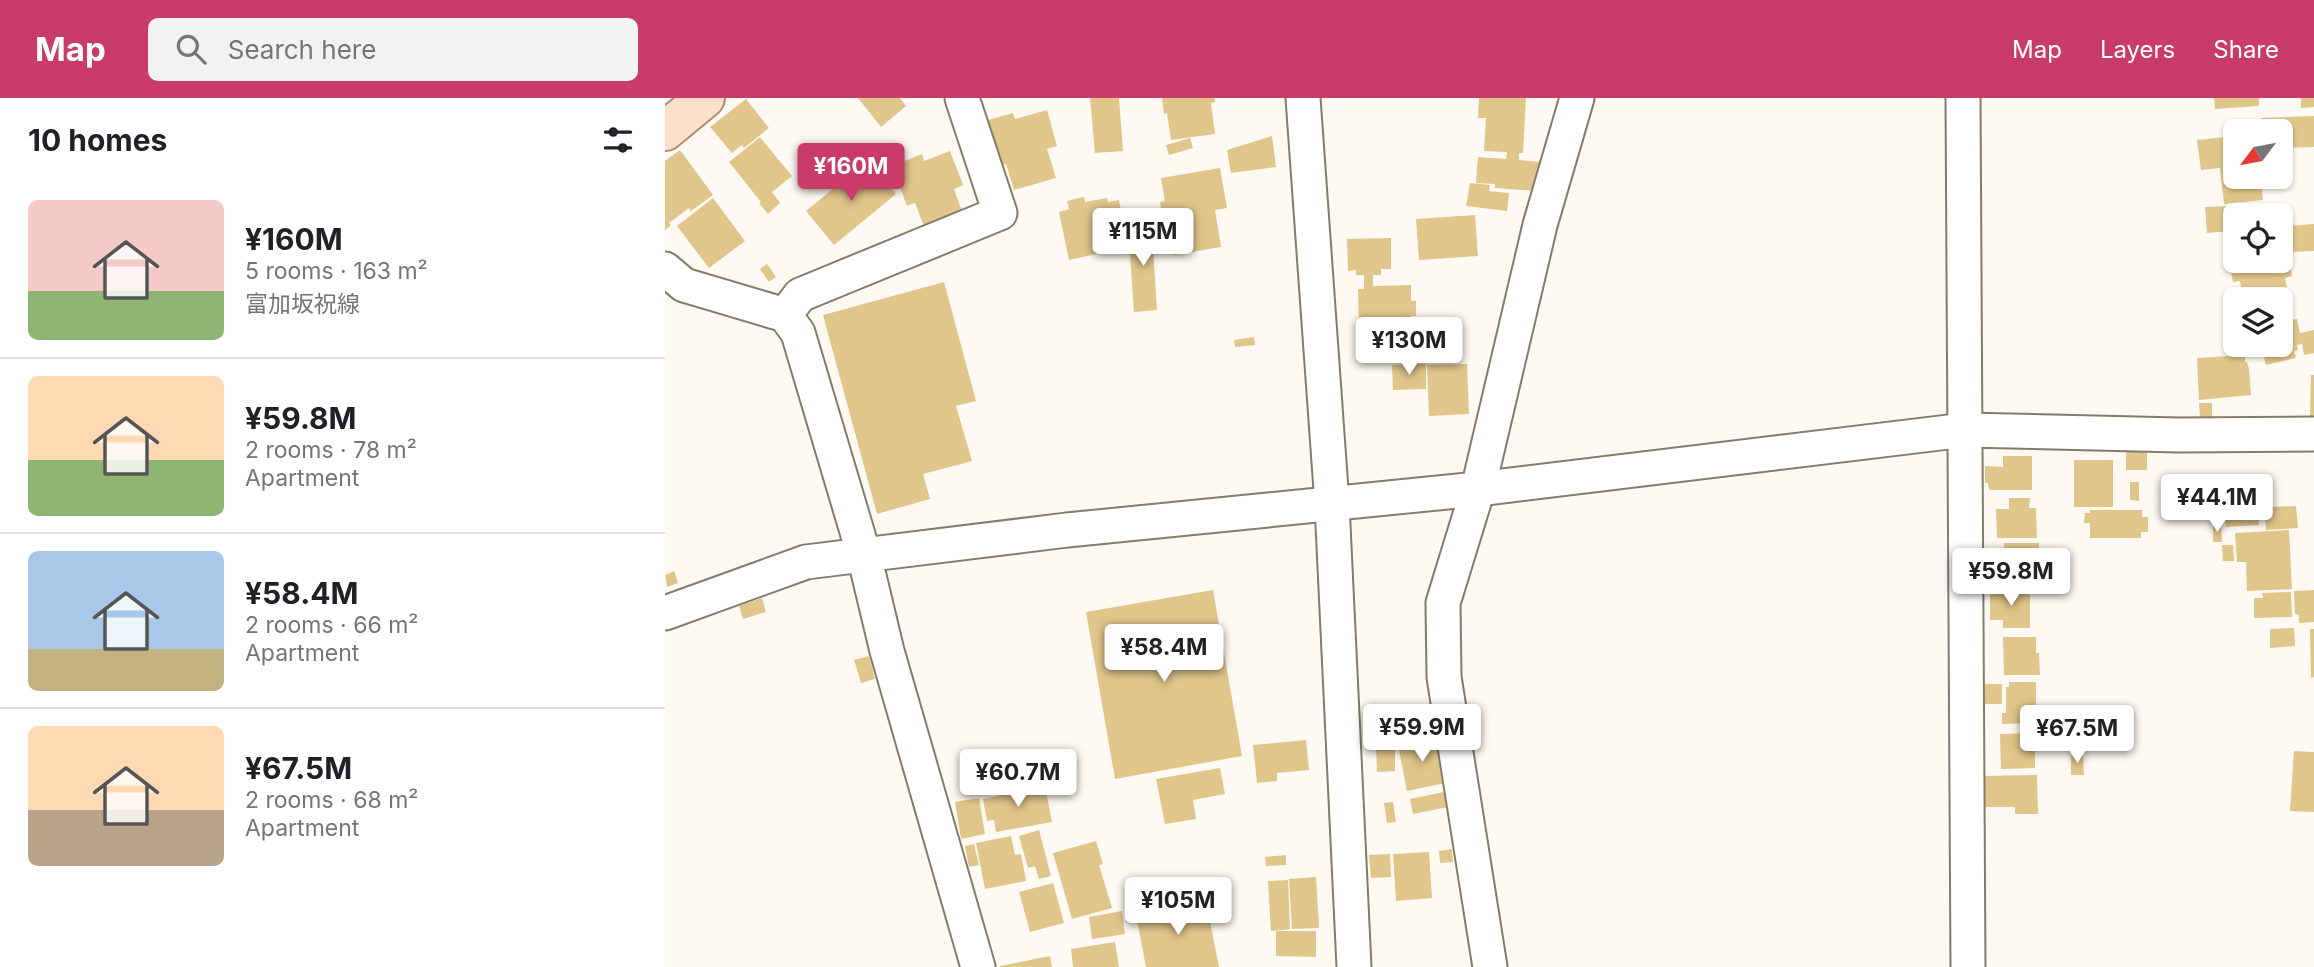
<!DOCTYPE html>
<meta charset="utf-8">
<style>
body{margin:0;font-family:Inter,"Noto Sans JP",sans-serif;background:#f2f2f2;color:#202124;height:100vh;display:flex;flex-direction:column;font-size:26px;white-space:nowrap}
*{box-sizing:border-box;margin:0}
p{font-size:23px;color:#757577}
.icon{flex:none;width:38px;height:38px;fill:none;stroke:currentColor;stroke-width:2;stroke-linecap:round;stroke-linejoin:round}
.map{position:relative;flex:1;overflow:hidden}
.side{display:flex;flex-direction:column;background:#fff;width:665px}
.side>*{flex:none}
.needle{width:46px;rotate:238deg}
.tools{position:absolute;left:1558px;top:21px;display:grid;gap:14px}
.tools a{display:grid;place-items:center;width:70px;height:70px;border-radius:10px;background:#fff;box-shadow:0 2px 5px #0004;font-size:35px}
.price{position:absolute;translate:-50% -60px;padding:0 16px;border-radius:7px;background:#fff;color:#222;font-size:23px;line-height:46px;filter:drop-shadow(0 2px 4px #0008)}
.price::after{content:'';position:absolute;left:50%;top:42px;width:21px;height:16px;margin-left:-10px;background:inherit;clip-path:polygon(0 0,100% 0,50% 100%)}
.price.selected{background:#c93b69;color:#fff}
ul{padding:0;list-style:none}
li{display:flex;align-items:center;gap:21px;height:175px;padding:0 28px}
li+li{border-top:2px solid #e0e0e0}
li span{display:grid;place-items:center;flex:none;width:196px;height:140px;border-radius:10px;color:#555}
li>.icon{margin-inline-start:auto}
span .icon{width:84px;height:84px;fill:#fffc;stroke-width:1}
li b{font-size:30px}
h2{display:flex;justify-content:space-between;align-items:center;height:84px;padding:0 28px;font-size:30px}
header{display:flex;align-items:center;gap:42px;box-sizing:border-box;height:98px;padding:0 35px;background:#c93b69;color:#fff}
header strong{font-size:33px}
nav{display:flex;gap:38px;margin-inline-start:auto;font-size:24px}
.search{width:490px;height:63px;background:#f2f2f2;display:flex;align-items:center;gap:18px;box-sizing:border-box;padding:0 24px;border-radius:10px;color:#757577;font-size:26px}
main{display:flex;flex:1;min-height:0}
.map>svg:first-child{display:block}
</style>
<header>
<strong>Map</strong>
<div class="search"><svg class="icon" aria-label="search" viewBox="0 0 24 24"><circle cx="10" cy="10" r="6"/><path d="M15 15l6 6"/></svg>Search here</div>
<nav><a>Map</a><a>Layers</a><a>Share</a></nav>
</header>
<main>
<section class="side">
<h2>10 homes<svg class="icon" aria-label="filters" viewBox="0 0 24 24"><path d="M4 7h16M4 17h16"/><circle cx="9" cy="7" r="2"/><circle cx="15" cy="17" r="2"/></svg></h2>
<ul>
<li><span style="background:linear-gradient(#f6c9c9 65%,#8fb573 0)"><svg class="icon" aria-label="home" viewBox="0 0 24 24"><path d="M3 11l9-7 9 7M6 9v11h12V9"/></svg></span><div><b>¥160M</b><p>5 rooms · 163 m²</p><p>富加坂祝線</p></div></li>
<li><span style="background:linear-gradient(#ffd9b3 60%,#8fb573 0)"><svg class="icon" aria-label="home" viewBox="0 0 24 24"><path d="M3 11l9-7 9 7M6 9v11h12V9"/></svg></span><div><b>¥59.8M</b><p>2 rooms · 78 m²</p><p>Apartment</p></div></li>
<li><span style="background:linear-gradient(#a9c7e8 70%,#c2b280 0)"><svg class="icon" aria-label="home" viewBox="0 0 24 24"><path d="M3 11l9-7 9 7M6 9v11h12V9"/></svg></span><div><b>¥58.4M</b><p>2 rooms · 66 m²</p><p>Apartment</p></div></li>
<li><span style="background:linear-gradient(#ffd9b3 60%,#b9a48a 0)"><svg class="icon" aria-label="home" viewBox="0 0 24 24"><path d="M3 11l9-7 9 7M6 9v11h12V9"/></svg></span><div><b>¥67.5M</b><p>2 rooms · 68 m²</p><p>Apartment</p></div></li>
</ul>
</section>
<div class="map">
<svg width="1649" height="869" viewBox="0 0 1649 869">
<rect width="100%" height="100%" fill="#fefaf3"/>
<g fill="#e1c68b">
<path d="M193 0H235L241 8 216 29Z"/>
<path d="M425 0H454L458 53 430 55Z"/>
<path d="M497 0H550V4L546 5 550 36 506 42 502 15 499 16Z"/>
<path d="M814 0H861L858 55H854V62L875 64 873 93 830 90V86L811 85 813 59 841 61 842 54 819 53 821 20H813Z"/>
<path d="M1549 0H1594V8L1550 11Z"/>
<path d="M1636 0H1649V9L1636 10Z"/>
<path d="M81 1 104 30 79 50 77 47 67 55 45 29Z"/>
<path d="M382 12 392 48 382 51 391 80 349 92 341 66 336 68 323 22 348 15 350 21Z"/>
<path d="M1649 18V49L1615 50V33H1596V20Z"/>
<path d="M607 38 611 69 566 75 562 52Z"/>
<path d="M1570 38V79H1595L1598 102 1559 106 1555 70 1536 72 1532 42Z"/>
<path d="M95 39 127 78 107 94 115 105 103 116 94 105 96 104 64 64Z"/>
<path d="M525 40 528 50 504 57 501 47Z"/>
<path d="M15 52 48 97 26 113 24 110 4 125 6 127 0 132V63Z"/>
<path d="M285 53 298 87 289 91 298 116 260 131 250 105 242 108 227 68 257 56 259 63Z"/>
<path d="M203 62 231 96 169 147 141 113Z"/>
<path d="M555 70 562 110 550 112 556 149 509 157 501 115 497 116 495 104 500 103 496 80Z"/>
<path d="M805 85 825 87 824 93 844 95 842 113 801 108Z"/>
<path d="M419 99 420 104 442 100 443 104 454 102 458 123 447 125 450 137 442 138 445 153 404 162 394 114 404 111 402 103Z"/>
<path d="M48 100 80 143 44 170 12 128Z"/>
<path d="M1564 108 1566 133 1542 135 1540 109Z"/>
<path d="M810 117 813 158 754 162 751 121Z"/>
<path d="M1649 126V153L1625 154 1624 142 1616 143 1615 131H1622V128Z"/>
<path d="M486 133 487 135H494L495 150H488L492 212 469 214 464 143 456 144 455 135Z"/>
<path d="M726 140V171H716V177H708V188L746 187V203H751V218H746L747 257H702L701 225H694L693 191H699V177H691V172L683 173 682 141Z"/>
<path d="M1570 147V163H1615L1624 160 1627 178 1620 180 1626 211 1615 213V201H1582L1581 198 1578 199 1575 183 1568 184 1561 149Z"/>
<path d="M102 166 111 179 104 184 95 171Z"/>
<path d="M279 184 311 303 291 308 307 363 258 376 265 401 212 416 158 217Z"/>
<path d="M1624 214 1626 222 1632 221 1635 235 1649 232V255L1639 257 1637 246 1632 247 1633 252 1629 253 1631 260 1601 267 1596 247H1615V215Z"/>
<path d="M589 239 590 247 570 249 569 242Z"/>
<path d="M1580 257V264H1582L1584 271 1586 297 1534 302 1532 260Z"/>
<path d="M761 266V291L728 292 727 267Z"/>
<path d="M802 266 804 316 764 318 762 267Z"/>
<path d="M1646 277H1649V320H1645Z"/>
<path d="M1534 305H1547V319L1535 320Z"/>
<rect x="1461" y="350" width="21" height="22"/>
<path d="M1338 358H1367V392H1324L1323 385H1320V368L1338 369Z"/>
<rect x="1409" y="362" width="39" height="47"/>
<path d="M1465 384H1474V403L1465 402Z"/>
<path d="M1344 400H1365L1364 410H1371L1372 440H1332L1331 411H1344Z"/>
<path d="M1631 408 1633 430 1601 432 1600 414 1607 413V409Z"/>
<path d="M1425 412H1477V419H1483V434H1476V440H1425V425H1419L1420 415H1425Z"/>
<path d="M1593 412 1594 427 1561 429V414Z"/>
<path d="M1548 427H1556L1557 444H1548Z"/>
<path d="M1624 432 1627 491 1582 493 1581 464H1572L1570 435Z"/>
<path d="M1339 445H1374V484L1339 485Z"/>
<path d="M1557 447H1568L1569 463H1558Z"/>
<path d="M1318 469H1336L1337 486 1319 487Z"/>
<path d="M9 473 13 485 2 489 0 477Z"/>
<path d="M548 492 577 658 450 681 421 514Z"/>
<path d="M1649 492V524L1634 525V517L1630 516 1629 493Z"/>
<path d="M1325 493H1365V530H1338V522H1325Z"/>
<path d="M1626 494 1627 519 1589 520V500H1598L1597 495Z"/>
<path d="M97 500 101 514 78 521 74 508Z"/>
<path d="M1629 530 1630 548 1605 550V531Z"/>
<path d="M1645 531H1649V579L1646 580Z"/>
<path d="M1338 539H1371V555H1374L1375 577H1339Z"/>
<path d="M204 558 210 581 196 585 189 562Z"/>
<path d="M1344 584H1371V625L1337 626V615H1341V589H1344Z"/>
<rect x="1320" y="586" width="17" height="20"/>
<path d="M769 620 770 638H759L758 621Z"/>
<path d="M1370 635V670L1336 671 1335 636Z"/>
<path d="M772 639 781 685 742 693 733 647Z"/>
<path d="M641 642 644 672 612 675V683L592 685 588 647Z"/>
<path d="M711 651H730V673L712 674Z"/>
<path d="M1629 653 1649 654V714L1625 713Z"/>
<path d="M1418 657 1419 677H1406V658Z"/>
<path d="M555 670 560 696 528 702 531 721 500 726 491 681Z"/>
<path d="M1372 677 1373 716H1350V709H1320L1319 678Z"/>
<path d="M377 688 378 693 381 692 387 724 331 734 329 722 322 723 318 701 334 698 333 696Z"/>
<path d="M779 694 783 709 748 716 745 701Z"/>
<path d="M314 700 320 736 296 741 290 704Z"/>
<path d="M728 704 731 724 722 725 719 705Z"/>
<path d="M374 732 386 778 374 781 370 768 363 770 354 738Z"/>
<path d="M346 738 350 757 356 756 361 783 320 791 311 745Z"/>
<path d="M431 743 438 766 434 767 447 810 407 821 388 755Z"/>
<path d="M309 746 314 767 304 769 300 748Z"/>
<path d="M787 751 788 764 775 765 774 753Z"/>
<path d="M764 754 767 800 731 803 728 756Z"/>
<path d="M725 756 726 779 706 780 704 757Z"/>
<path d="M621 757V767L601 768 600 759Z"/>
<path d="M651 779 654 830 627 831 624 781Z"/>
<path d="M623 782 625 831 606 833 603 783Z"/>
<path d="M388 785 399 825 365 834 354 794Z"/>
<path d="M541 803 554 869H481L471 817Z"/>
<path d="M457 813 460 836 427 841 424 819Z"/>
<path d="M611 833H651V859L611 858Z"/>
<path d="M450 844 454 869H408L406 851Z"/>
<path d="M385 858 387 869H335V868Z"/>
</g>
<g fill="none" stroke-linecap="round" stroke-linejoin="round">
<g stroke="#847c6b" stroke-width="37">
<g id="minor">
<path d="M638 0 667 406 689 869"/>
<path d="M1298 0 1303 869"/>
<path d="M0 171 19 187 120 217 133 235 199 457 222 553 313 869"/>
<path d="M120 217 135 197 335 115 297 0"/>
<path d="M0 515 141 464 402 432 813 391 1300 332 1514 337 1649 336"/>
<path d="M825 869 779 579 778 505 813 391 875 127 912 0"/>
</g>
</g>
<g stroke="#ac8c73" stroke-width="42">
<path id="major" d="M0 33 40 0"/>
</g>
<use href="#minor" stroke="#fff" stroke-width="33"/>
<use href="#major" stroke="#fce0ca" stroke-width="38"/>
</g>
</svg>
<div class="tools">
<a><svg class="needle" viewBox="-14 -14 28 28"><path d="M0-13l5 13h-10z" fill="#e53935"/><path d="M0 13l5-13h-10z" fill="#757577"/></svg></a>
<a><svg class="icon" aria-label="locate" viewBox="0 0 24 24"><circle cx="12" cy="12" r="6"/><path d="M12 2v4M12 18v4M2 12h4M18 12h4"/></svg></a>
<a><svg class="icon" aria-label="layers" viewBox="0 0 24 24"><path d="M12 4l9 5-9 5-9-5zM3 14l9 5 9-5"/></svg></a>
</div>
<b class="price selected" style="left:186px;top:105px">¥160M</b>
<b class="price" style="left:478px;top:170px">¥115M</b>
<b class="price" style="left:744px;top:279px">¥130M</b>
<b class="price" style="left:1552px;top:436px">¥44.1M</b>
<b class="price" style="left:1346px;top:510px">¥59.8M</b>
<b class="price" style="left:499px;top:586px">¥58.4M</b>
<b class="price" style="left:757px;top:666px">¥59.9M</b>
<b class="price" style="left:1412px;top:667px">¥67.5M</b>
<b class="price" style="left:353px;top:711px">¥60.7M</b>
<b class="price" style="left:513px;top:839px">¥105M</b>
</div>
</main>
